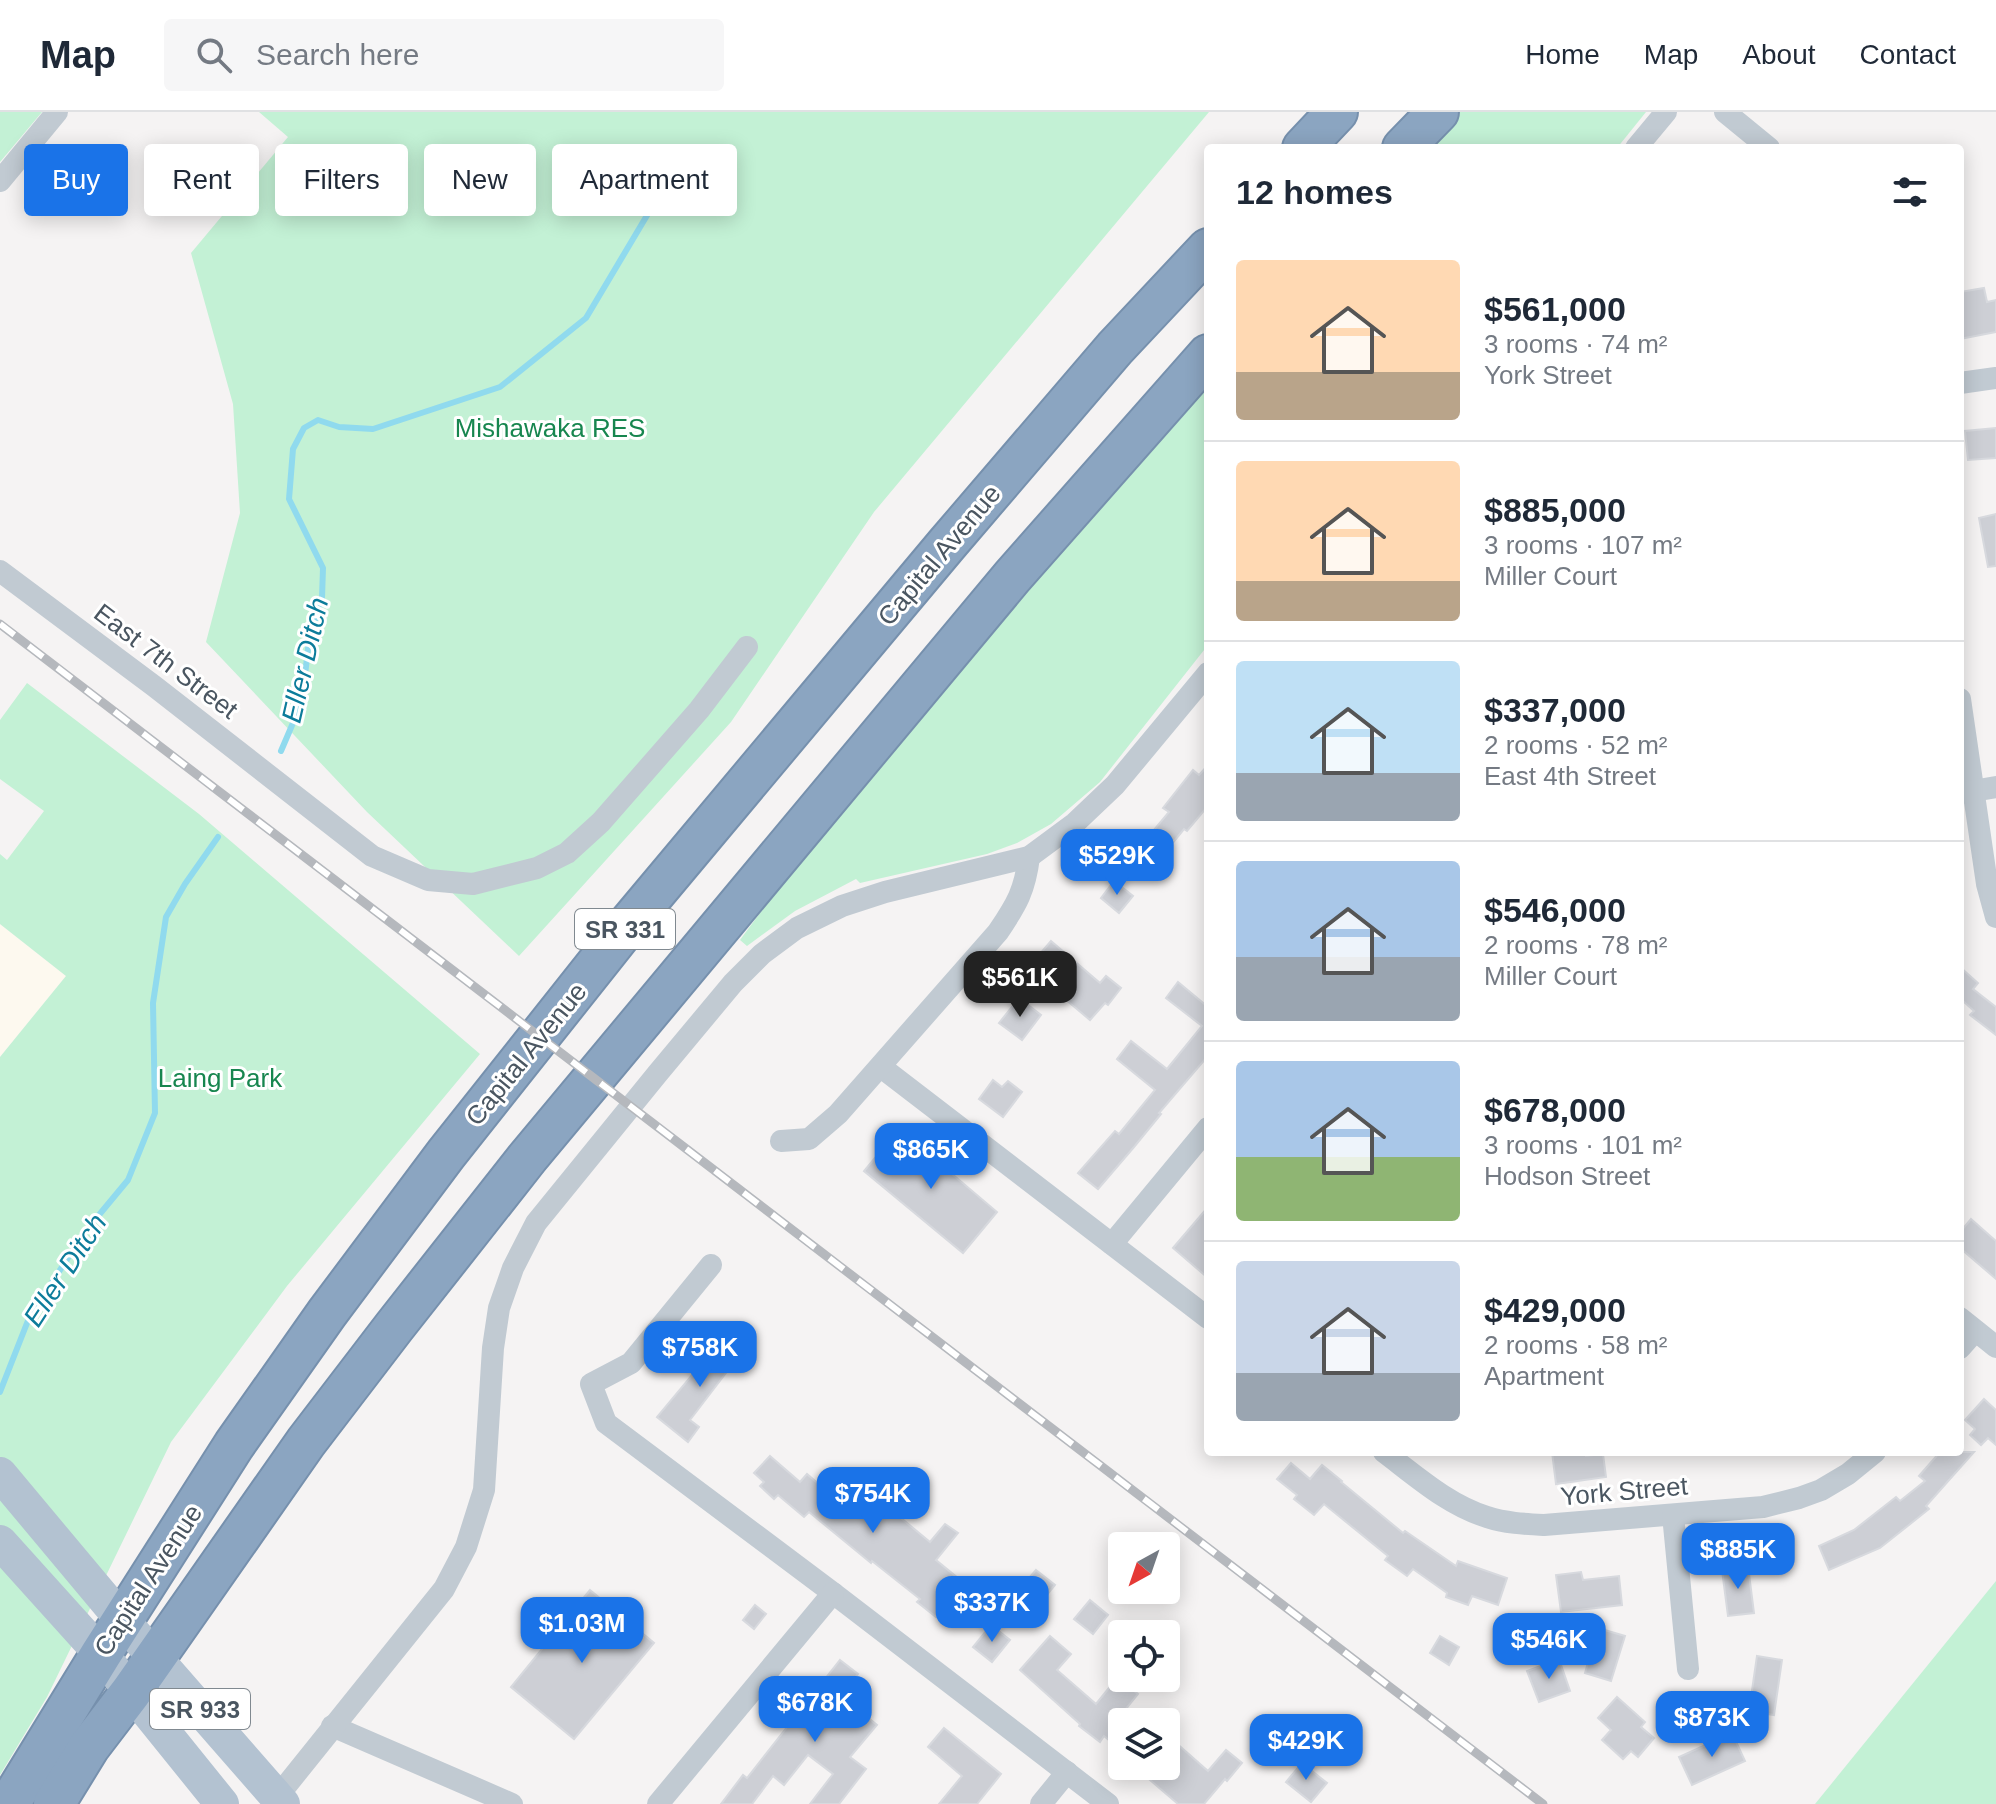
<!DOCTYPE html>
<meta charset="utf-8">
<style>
body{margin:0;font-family:Helvetica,sans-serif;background:#f6f6f7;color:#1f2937;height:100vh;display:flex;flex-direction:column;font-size:30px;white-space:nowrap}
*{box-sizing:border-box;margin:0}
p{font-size:26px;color:#747a83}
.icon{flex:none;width:44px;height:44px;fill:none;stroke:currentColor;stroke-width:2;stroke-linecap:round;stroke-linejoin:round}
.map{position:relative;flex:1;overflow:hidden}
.sheet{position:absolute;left:1204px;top:32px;width:760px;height:1312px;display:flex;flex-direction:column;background:#fff;border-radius:8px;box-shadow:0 4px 20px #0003}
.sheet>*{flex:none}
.top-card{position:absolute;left:24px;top:32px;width:760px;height:72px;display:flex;gap:16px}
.needle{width:52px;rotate:220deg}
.buttons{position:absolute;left:1108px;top:1420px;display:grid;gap:16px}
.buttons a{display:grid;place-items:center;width:72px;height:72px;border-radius:8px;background:#fff;box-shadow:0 4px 20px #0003;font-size:40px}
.price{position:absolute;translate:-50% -68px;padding:0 18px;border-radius:16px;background:#1a73e8;color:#fff;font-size:26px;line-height:52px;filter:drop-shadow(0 2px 4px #0008)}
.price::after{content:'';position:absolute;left:50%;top:48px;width:24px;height:18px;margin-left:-12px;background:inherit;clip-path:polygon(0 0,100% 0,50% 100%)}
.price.selected{background:#222;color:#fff}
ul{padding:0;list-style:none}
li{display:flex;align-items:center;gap:24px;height:200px;padding:0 32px}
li+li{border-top:2px solid #e0e1e3}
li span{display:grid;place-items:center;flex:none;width:224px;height:160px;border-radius:8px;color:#555}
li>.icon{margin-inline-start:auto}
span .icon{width:96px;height:96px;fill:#fffc;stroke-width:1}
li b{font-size:34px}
h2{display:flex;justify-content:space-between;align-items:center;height:96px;padding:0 32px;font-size:34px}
.tag{padding:0 28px;border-radius:8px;background:#fff;box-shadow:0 4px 20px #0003;font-size:28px;line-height:72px}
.tag.selected{background:#1a73e8;color:#fff}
header{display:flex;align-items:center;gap:48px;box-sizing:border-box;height:112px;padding:0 40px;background:#fff;border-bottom:2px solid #e0e1e3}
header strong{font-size:38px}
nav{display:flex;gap:44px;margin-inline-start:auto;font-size:28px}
.search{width:560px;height:72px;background:#f6f6f7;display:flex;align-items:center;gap:20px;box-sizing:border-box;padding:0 28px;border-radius:8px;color:#747a83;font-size:30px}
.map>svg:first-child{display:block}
</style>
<header>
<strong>Map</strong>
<div class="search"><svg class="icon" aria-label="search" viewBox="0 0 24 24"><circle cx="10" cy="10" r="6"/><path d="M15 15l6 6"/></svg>Search here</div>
<nav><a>Home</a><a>Map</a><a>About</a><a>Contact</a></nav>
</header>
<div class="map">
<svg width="1996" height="1692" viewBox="0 0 1996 1692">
<rect width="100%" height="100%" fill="#f5f3f3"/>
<path fill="#fdf9ef" d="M0 812 66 864 0 945Z"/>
<g fill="#c3f1d5">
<path d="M0 0H42L0 50Z"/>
<path d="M259 0H1209L874 400 731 610 519 844 367 700 206 530 240 401 233 292 191 141 288 25Z"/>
<path d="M1460 0H1646L1617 36H1424Z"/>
<path d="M1208 267V533L1100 670 1051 712 1017 731 987 742 860 771 856 767 795 799 747 834 740 828 839 694Z"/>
<path d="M27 571 199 702 480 942 287 1174 171 1330 47 1585 0 1663V945L66 864 0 812V742L7 748 44 699 0 667V608Z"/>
<path d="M1996 1469V1692H1815Z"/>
</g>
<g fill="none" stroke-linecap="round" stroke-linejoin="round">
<g stroke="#90daee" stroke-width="6">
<path d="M281 639 302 590 309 528 322 486 323 456 289 387 293 337 304 316 318 308 339 315 373 317 500 275 586 206 652 95 642 69"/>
<path d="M0 1280 29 1206 84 1121 128 1068 155 1001 153 891 166 805 185 772 218 725"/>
</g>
</g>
<g fill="#cdcfd5" stroke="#d7d9de" stroke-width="2">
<path d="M1984 176 1987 190 1996 188V220L1960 227V180Z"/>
<path d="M1996 316V346L1968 348 1965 319Z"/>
<path d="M1996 402V454L1988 455 1979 406Z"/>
<path d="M1208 653V694L1187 719 1184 717 1171 733 1153 719 1169 700 1163 696 1193 658 1199 663Z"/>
<path d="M1114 769 1133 784 1119 801 1101 786Z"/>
<path d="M1051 829 1100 871 1106 864 1121 876 1108 893 1105 891 1090 908 1028 856Z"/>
<path d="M1960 855 1978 871 1973 877 1996 895V923L1970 903 1974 899 1963 889 1960 891Z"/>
<path d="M1178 870 1208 895V944L1159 1001 1161 1002 1134 1035 1098 1077 1078 1061 1115 1019 1119 1022 1155 978 1117 947 1131 929 1167 957 1202 914 1166 886Z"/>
<path d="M1019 886 1041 903 1022 928 999 911Z"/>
<path d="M993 968 1002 975 1008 969 1022 980 1003 1005 979 987Z"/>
<path d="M899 1017 997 1100 963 1141 864 1059Z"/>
<path d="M1208 1095V1166L1173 1136Z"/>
<path d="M1971 1107 1996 1129V1167L1960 1136V1120Z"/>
<path d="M730 1224 748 1239 732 1259 729 1257 690 1308 699 1315 688 1330 657 1305 702 1251 706 1254Z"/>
<path d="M1984 1287 1996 1298V1333L1988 1326 1981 1333 1970 1323 1975 1317 1965 1308Z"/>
<path d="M1552 1340H1585L1586 1344 1603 1342 1606 1365 1556 1372Z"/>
<path d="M1940 1340H1974L1926 1394 1929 1397 1880 1436 1829 1458 1819 1434 1854 1418 1896 1385 1900 1389 1925 1369 1919 1364Z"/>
<path d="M770 1344 800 1370 807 1362 837 1388 839 1386 857 1401 872 1382 930 1430 945 1412 958 1421 936 1448 964 1471 936 1505 917 1490 920 1487 872 1449 871 1451 809 1400 804 1405 778 1383 774 1387 760 1374 764 1370 754 1361Z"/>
<path d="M1291 1351 1310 1367 1322 1353 1342 1369 1341 1370 1403 1421 1405 1419 1456 1454 1458 1449 1507 1466 1498 1493 1472 1484 1468 1493 1446 1485 1447 1481 1413 1457 1407 1464 1385 1448 1388 1444 1324 1392 1314 1403 1294 1387 1297 1383 1277 1367Z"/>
<path d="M1748 1454 1754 1501 1728 1504 1722 1458Z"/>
<path d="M1036 1458 1055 1473 1037 1495 1018 1479Z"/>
<path d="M1581 1460 1583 1468 1619 1464 1622 1493 1561 1500 1556 1463Z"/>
<path d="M590 1478 654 1531 574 1627 511 1575Z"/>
<path d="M1090 1488 1108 1503 1093 1522 1074 1507Z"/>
<path d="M755 1493 766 1502 754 1517 743 1508Z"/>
<path d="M991 1513 1010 1528 992 1550 973 1535Z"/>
<path d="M1598 1516 1625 1524 1611 1569 1585 1561Z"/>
<path d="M1050 1524 1071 1542 1057 1558 1096 1592 1117 1566 1138 1582 1125 1598 1140 1610H1122V1639L1104 1624 1100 1630 1079 1614 1080 1612 1020 1558Z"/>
<path d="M1440 1524 1459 1535 1449 1553 1430 1541Z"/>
<path d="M1757 1544 1782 1548 1774 1603 1749 1599Z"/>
<path d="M1559 1547 1570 1579 1539 1590 1527 1559Z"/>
<path d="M840 1548 858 1562 840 1583 877 1613 850 1645 866 1657 839 1692H810L833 1662 808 1643 784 1673 773 1664 752 1692H721L743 1663 747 1666Z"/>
<path d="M1617 1585 1645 1610 1641 1615 1654 1626 1638 1645 1631 1639 1623 1647 1602 1628 1611 1618 1598 1606Z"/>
<path d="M944 1616 1001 1662 977 1692H939L962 1664 928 1635Z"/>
<path d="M1732 1621 1745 1649 1692 1673 1679 1645Z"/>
<path d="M1166 1622 1208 1659 1226 1638 1242 1651 1227 1669 1225 1667 1204 1692H1178L1143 1662 1150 1654H1166Z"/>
<path d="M1302 1651 1327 1671 1311 1690 1286 1670Z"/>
</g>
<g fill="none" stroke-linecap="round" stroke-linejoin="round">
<g stroke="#7690ad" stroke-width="44">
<g id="highway">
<path d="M1303 36 1337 0"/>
<path d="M1403 36 1438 0"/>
<path d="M9 1692 101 1542 234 1333 327 1201 446 1042 627 814 947 432 1115 236 1208 137"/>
<path d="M54 1692 89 1635 131 1580 306 1330 394 1215 528 1045 1012 465 1208 243"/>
</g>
</g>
<g stroke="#c1cad2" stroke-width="22">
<path d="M1725 0 1769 36"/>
<path d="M1636 36 1666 0"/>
<path d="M0 69 57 0"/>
<path d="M1960 271 1996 266"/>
<path d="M0 459 154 574 372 744 428 768 473 772 537 756 567 741 601 710 699 598 747 535"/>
<path d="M1960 587 1987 772 1996 805"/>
<path d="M1961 681 1996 675"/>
<path d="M881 955 1208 1206"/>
<path d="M781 1029 809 1027 838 1002 998 820C1017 792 1025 778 1029 745"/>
<path d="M1112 1132 1208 1016"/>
<path d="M711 1153 631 1251 591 1272 606 1311 833 1481 1108 1692"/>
<path d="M1960 1206 1996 1235"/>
<path d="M1960 1236 1975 1219"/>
<path d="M1384 1340C1416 1364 1448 1393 1487 1405 1505 1411 1525 1412 1544 1413L1763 1395 1799 1386 1821 1378 1848 1362 1875 1340"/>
<path d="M1673 1403 1688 1557"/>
<path d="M332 1614 512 1692"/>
<path d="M277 1685 444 1477 466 1435 484 1378 493 1236 499 1196 513 1156 536 1111 658 961 733 871 762 842 797 816 842 794 885 780 1029 745 1075 711 1115 673 1208 561"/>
<path d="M658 1692 833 1481"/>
<path d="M1041 1692 1067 1660"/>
</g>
<g stroke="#b3c2d1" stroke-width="34">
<path d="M0 1362 123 1509 283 1692"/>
<path d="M0 1430 101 1542 222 1692"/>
</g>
<use href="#highway" stroke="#8ba5c1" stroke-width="40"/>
<g stroke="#b5b8bd" stroke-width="9">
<path id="rail" d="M0 512 1543 1692"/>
</g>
<use href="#rail" stroke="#fff" stroke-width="6" stroke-dasharray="18" stroke-linecap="butt"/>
</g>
<g text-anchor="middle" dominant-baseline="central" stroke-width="6" stroke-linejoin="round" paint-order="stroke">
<g fill="#fff" stroke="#808990" stroke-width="2">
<rect x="575" y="797" width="100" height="40" rx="6"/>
<rect x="150" y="1577" width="100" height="40" rx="6"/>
</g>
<g font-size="24" font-weight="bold" fill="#4a5661">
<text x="625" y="817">SR 331</text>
<text x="200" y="1597">SR 933</text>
</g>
<g font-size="26" fill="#17864f" stroke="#fff">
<text x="550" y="316">Mishawaka RES</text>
<text x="220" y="966">Laing Park</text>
</g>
<g font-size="26" fill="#4a5661" stroke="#fff">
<text transform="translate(939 443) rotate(-50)">Capital Avenue</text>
<text transform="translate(166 549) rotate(37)">East 7th Street</text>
<text transform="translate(526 942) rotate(-51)">Capital Avenue</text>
<text transform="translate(1624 1379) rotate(-5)">York Street</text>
<text transform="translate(148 1468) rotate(-57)">Capital Avenue</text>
</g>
<g font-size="28" font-style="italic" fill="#0c7c9b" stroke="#fff">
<text transform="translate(305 548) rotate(-77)">Eller Ditch</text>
<text transform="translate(65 1158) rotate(-57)">Eller Ditch</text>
</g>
</g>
</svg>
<div class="buttons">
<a><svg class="needle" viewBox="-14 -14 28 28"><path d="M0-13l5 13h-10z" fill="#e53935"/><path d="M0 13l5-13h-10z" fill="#747a83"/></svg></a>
<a><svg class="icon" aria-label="locate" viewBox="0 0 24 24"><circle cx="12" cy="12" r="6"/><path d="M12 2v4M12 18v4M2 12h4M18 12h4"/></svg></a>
<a><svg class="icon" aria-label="layers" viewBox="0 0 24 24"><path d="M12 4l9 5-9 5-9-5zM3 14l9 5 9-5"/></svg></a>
</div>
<b class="price" style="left:1117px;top:785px">$529K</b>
<b class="price selected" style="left:1020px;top:907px">$561K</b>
<b class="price" style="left:931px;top:1079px">$865K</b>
<b class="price" style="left:700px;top:1277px">$758K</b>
<b class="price" style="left:873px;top:1423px">$754K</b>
<b class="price" style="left:1738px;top:1479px">$885K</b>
<b class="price" style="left:992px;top:1532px">$337K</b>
<b class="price" style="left:582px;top:1553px">$1.03M</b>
<b class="price" style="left:1549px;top:1569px">$546K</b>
<b class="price" style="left:815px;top:1632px">$678K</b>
<b class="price" style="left:1712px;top:1647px">$873K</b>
<b class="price" style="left:1306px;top:1670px">$429K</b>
<div class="top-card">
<a class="tag selected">Buy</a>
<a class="tag">Rent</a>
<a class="tag">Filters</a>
<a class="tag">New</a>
<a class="tag">Apartment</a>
</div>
<section class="sheet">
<h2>12 homes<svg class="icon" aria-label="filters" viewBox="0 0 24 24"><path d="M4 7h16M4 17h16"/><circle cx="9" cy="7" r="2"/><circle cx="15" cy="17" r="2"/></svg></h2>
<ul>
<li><span style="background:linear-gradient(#ffd9b3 70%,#b9a48a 0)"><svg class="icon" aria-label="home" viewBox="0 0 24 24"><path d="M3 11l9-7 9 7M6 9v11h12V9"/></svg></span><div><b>$561,000</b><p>3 rooms · 74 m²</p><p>York Street</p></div></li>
<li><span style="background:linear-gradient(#ffd9b3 75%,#b9a48a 0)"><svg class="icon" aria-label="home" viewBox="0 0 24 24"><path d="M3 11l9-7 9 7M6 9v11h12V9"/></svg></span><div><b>$885,000</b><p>3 rooms · 107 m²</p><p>Miller Court</p></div></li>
<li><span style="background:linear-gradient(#bfe0f5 70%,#9aa5b1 0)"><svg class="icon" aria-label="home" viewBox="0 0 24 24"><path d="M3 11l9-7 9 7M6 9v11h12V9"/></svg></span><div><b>$337,000</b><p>2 rooms · 52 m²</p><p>East 4th Street</p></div></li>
<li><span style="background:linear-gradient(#a9c7e8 60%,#9aa5b1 0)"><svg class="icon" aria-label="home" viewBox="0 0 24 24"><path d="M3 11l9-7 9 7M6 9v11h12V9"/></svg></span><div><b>$546,000</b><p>2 rooms · 78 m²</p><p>Miller Court</p></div></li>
<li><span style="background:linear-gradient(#a9c7e8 60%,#8fb573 0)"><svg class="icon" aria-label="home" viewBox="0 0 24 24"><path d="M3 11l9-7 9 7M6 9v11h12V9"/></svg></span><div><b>$678,000</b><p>3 rooms · 101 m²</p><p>Hodson Street</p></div></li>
<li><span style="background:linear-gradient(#c9d6e8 70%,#9aa5b1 0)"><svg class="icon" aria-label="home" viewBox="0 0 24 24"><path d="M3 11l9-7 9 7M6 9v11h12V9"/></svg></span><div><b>$429,000</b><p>2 rooms · 58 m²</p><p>Apartment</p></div></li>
</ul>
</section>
</div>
